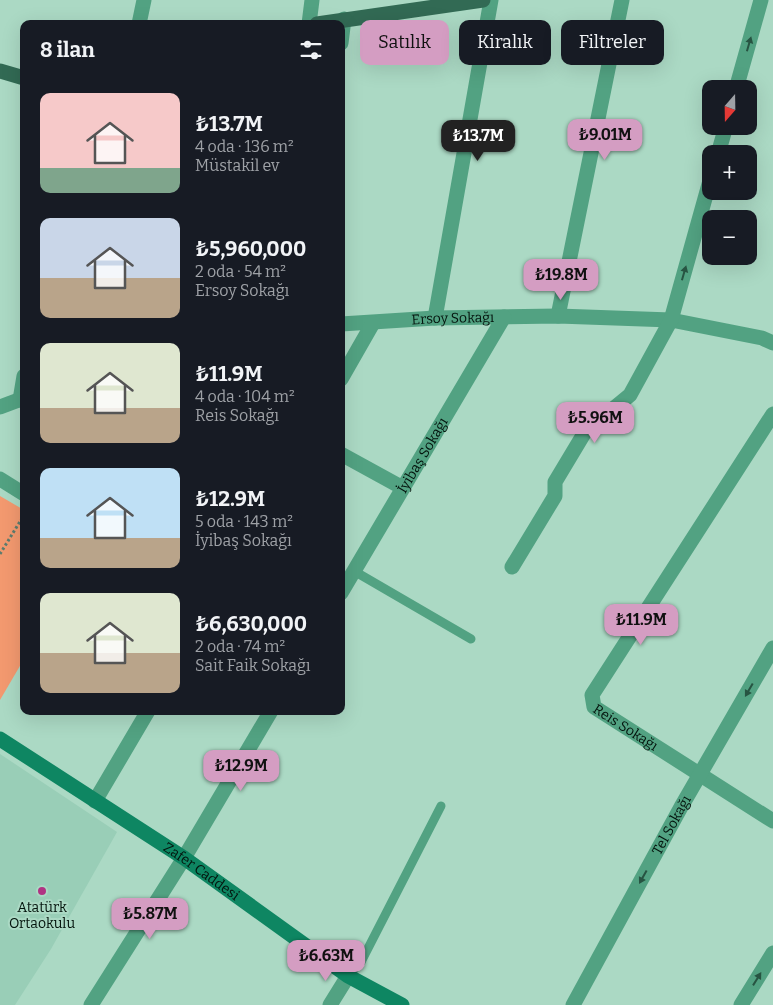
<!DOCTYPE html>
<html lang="tr">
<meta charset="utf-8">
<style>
body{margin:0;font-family:Bitter,serif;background:#20242c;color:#f1f3f6;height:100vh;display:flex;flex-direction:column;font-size:19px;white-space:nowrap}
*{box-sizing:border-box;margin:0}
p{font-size:16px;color:#9ea1a6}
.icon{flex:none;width:28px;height:28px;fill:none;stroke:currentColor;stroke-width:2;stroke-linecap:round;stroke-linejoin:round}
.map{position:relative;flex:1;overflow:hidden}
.details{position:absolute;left:20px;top:20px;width:325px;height:695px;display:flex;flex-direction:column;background:#171b24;border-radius:10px;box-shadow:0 5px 20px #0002}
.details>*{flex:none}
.hud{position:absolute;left:360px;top:20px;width:338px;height:45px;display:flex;gap:10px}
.needle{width:32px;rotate:200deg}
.tools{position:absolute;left:702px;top:80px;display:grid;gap:10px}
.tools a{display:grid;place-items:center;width:55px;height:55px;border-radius:10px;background:#171b24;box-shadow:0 5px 20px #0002;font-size:25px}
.price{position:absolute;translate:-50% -42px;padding:0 11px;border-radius:10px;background:#d49dc2;color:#111;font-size:16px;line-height:32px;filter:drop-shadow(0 1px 2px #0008)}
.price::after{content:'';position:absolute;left:50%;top:30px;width:15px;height:11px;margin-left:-8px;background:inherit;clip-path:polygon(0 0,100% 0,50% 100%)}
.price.selected{background:#222;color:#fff}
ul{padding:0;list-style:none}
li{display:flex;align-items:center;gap:15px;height:125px;padding:0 20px}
li span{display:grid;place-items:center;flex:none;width:140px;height:100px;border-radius:10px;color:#555}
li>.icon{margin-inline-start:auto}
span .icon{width:60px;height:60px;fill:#fffc;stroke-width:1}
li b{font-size:21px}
h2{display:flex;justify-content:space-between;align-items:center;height:60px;padding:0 20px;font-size:21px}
.pill{padding:0 18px;border-radius:10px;background:#171b24;box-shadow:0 5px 20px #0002;font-size:18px;line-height:45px}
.pill.selected{background:#d49dc2;color:#111}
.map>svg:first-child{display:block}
</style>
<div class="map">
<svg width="773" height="1005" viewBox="0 0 773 1005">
<rect width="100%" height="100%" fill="#abd9c4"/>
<path fill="#99ceb7" d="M0 754 117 832 51 949 15 1005H0Z"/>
<path fill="#f3996f" d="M0 496 24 510V659L0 700Z"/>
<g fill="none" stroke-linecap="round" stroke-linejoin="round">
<path stroke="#5c7c6e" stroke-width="3" stroke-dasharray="2.5 2.5" stroke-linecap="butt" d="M0 554 24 515"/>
<g stroke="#52a282" stroke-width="9">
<path d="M354 571 471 639"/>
<path d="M348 976 361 962 441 806"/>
</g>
<g stroke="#52a282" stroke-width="15">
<path d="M139 24 144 0"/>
<path d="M309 24 312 0"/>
<path d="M341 43 344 19"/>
<path d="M736 89 761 0"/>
<path d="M718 154 726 126"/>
<path d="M558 316 622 0"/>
<path d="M435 318 491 0"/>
<path id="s1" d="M341 324 435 318 558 316 671 320 762 338 773 343"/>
<path d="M341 379 373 323"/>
<path d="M20 400 24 376"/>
<path d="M0 407 24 398"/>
<path id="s2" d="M773 414 592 695 594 707 773 821"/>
<path d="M341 454 403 488"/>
<path d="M0 479 24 494"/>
<path d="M512 567 555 496V482L585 432 630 395 671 320 711 177"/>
<path id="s3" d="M341 593 504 317"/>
<path d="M95 801 148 711"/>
<path d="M91 1005 184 858 271 711"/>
<path d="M330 1005 348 976"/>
<path id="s4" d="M573 1005 681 807 773 648"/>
<path d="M741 1005 773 953"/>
</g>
<path stroke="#0e8662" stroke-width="15" id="s5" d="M0 739 184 858 348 976 402 1005"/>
<g stroke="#326a54" stroke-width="15">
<path d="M317 24 483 0"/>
<path d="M0 71 24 78"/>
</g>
</g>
<defs><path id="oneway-solid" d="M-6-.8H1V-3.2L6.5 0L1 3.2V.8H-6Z" transform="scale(1.25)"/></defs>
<g fill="#275442">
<use href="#oneway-solid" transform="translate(749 44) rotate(-74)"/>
<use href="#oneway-solid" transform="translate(684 273) rotate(-74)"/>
<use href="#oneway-solid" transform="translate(749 690) rotate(120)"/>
<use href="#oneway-solid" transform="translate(643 877) rotate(119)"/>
<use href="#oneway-solid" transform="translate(757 979) rotate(-58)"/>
</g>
<circle fill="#b03383" stroke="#abd9c4" stroke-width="2" cx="42" cy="891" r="5"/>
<g text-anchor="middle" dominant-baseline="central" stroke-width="4" stroke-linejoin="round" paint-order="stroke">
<g font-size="14" fill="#04140d" stroke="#abd9c4">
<text stroke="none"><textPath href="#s1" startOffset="112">Ersoy Sokağı</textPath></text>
<text stroke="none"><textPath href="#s3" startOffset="160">İyibaş Sokağı</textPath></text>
<text stroke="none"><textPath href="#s2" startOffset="384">Reis Sokağı</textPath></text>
<text stroke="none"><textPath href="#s4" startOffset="205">Tel Sokağı</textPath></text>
<text stroke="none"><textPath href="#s5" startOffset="241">Zafer Caddesi</textPath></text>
</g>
<g font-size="14" fill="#04140d" stroke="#abd9c4">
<text x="42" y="907">Atatürk<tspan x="42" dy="16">Ortaokulu</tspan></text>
</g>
</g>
</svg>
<div class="tools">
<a><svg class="needle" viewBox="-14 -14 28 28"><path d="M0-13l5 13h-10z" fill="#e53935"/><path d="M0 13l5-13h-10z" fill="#9ea1a6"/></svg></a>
<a>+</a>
<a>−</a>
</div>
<b class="price" style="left:605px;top:161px">₺9.01M</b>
<b class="price selected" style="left:478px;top:162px">₺13.7M</b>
<b class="price" style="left:561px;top:301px">₺19.8M</b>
<b class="price" style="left:595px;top:444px">₺5.96M</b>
<b class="price" style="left:641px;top:646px">₺11.9M</b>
<b class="price" style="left:241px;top:792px">₺12.9M</b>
<b class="price" style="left:150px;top:940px">₺5.87M</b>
<b class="price" style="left:326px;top:982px">₺6.63M</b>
<div class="hud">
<a class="pill selected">Satılık</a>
<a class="pill">Kiralık</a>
<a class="pill">Filtreler</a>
</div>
<section class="details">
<h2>8 ilan<svg class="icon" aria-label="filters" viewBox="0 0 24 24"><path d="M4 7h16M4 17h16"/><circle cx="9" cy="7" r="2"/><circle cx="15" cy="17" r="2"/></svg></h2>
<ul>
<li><span style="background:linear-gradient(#f6c9c9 75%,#7fa58c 0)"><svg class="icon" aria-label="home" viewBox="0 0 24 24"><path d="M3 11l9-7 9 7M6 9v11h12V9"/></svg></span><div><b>₺13.7M</b><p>4 oda · 136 m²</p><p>Müstakil ev</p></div></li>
<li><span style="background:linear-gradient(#c9d6e8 60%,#b9a48a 0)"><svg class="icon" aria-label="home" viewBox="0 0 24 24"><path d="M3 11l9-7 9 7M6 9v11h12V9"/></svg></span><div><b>₺5,960,000</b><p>2 oda · 54 m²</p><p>Ersoy Sokağı</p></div></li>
<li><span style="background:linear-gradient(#dfe7d0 65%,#b9a48a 0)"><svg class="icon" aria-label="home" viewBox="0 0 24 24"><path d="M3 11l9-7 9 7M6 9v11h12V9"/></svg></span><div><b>₺11.9M</b><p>4 oda · 104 m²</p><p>Reis Sokağı</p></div></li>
<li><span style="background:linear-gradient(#bfe0f5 70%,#b9a48a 0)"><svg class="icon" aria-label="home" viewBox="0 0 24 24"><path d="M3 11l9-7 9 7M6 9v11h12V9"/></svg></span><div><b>₺12.9M</b><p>5 oda · 143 m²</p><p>İyibaş Sokağı</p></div></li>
<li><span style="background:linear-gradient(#dfe7d0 60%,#b9a48a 0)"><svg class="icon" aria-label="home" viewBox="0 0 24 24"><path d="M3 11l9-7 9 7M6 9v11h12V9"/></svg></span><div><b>₺6,630,000</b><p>2 oda · 74 m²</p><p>Sait Faik Sokağı</p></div></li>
</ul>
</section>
</div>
